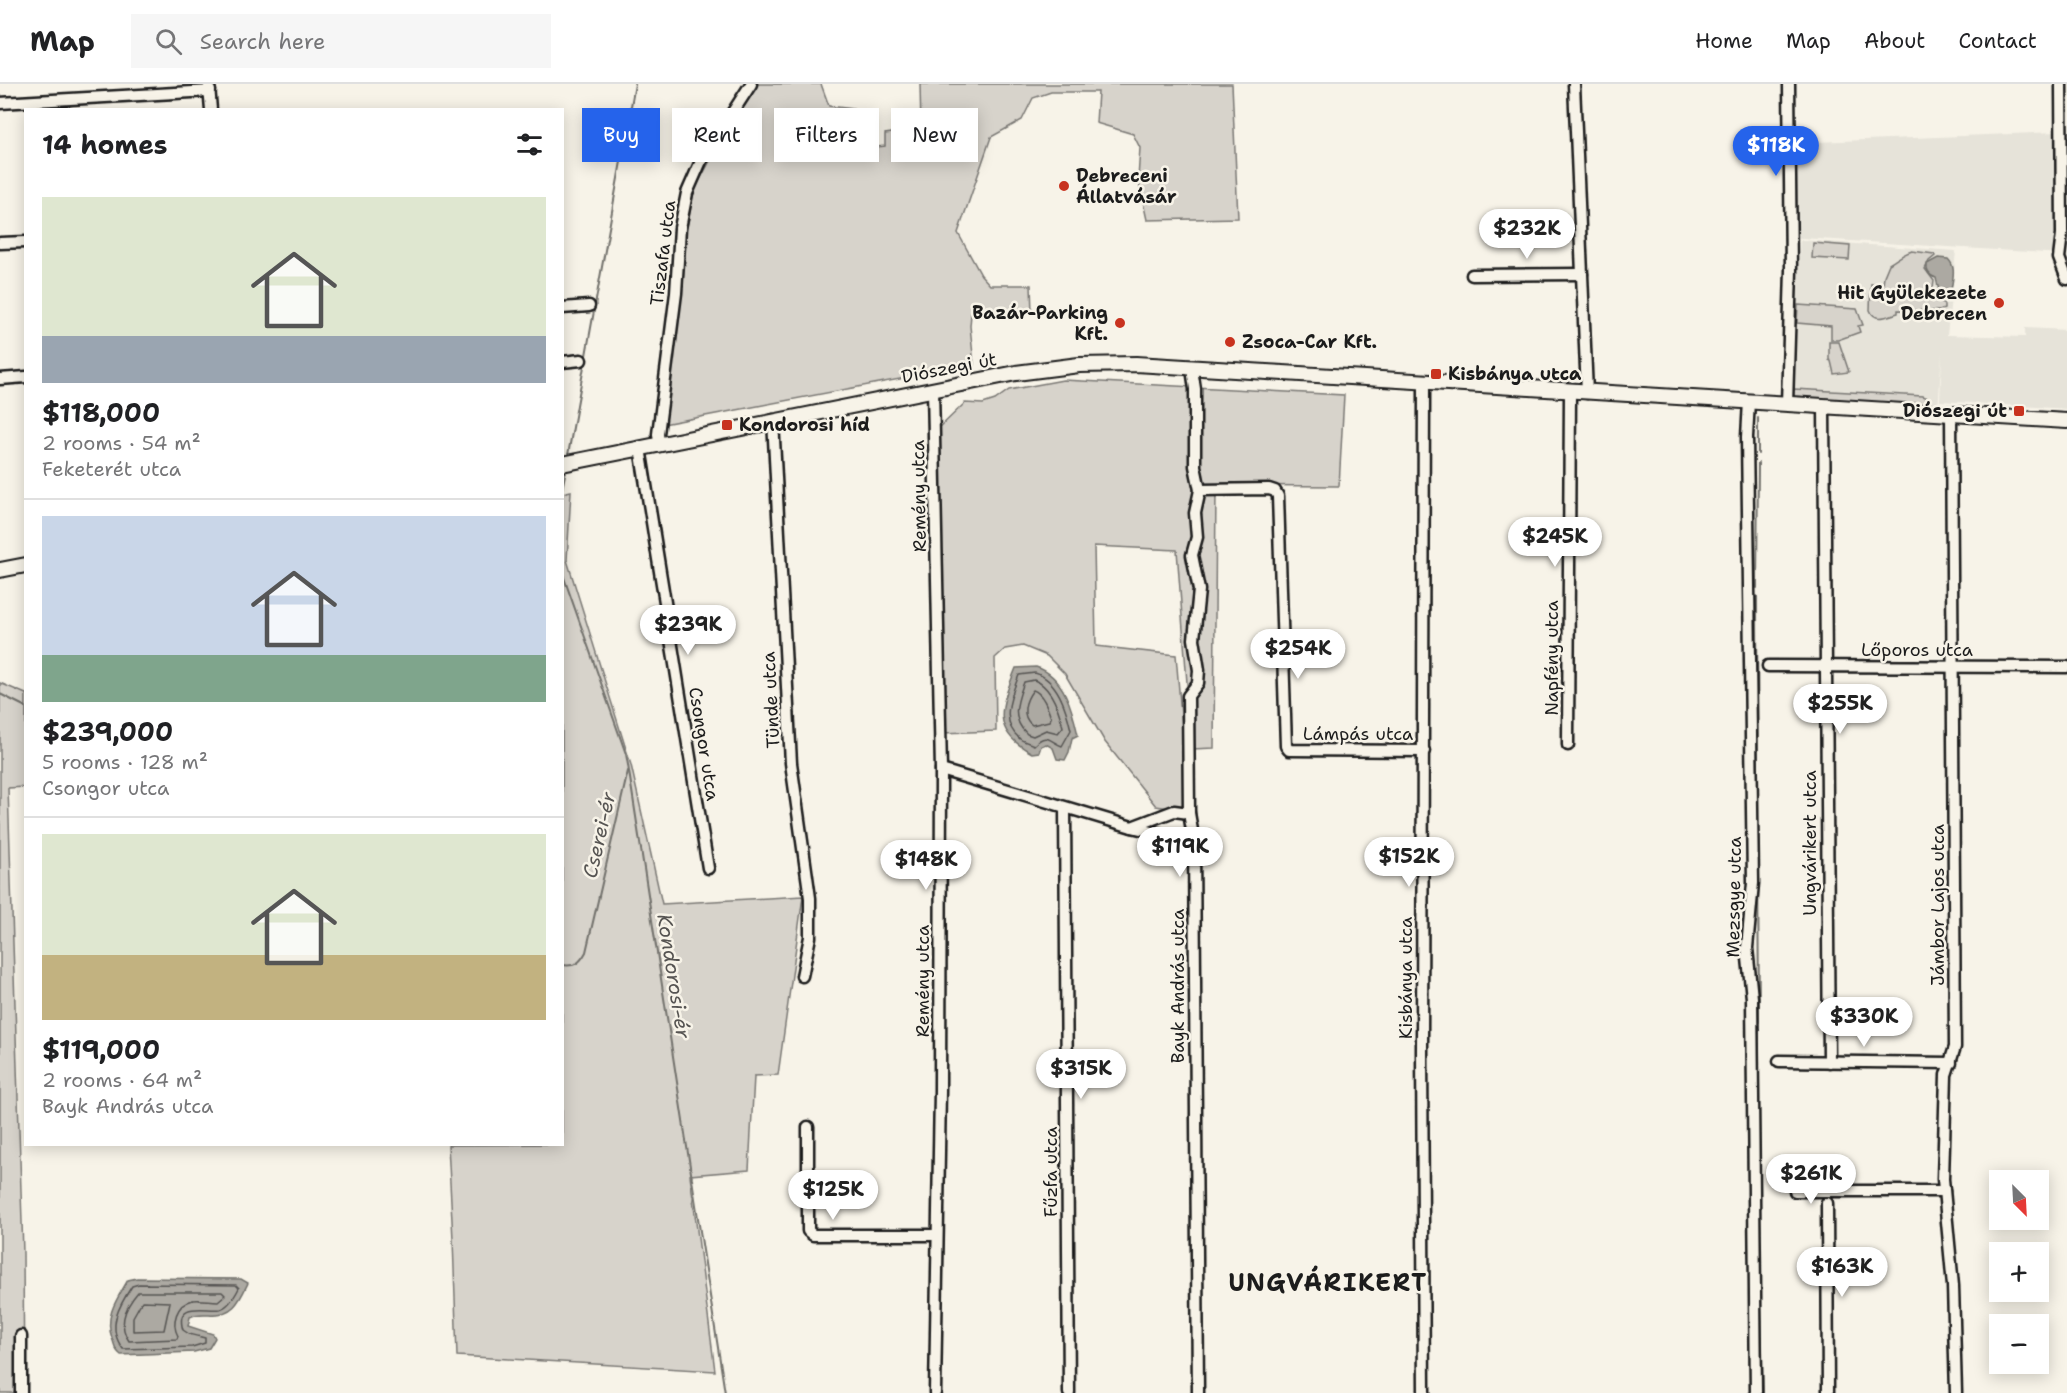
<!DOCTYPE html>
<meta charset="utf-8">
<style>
body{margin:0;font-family:"Shantell Sans",sans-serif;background:#f6f6f6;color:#202124;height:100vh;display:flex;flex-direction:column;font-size:22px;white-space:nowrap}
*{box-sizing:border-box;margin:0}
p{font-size:20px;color:#757577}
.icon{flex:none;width:33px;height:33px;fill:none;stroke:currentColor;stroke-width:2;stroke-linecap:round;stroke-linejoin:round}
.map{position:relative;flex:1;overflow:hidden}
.panel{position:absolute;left:24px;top:24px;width:540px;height:1038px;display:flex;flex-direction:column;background:#fff;border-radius:0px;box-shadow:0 3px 15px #0003}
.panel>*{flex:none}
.guide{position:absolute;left:582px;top:24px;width:570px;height:54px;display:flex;gap:12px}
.needle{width:39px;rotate:156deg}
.tools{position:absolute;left:1989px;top:1086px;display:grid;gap:12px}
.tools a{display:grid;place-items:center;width:60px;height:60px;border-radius:0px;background:#fff;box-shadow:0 3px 15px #0003;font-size:30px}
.price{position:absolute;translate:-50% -51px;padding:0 14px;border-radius:21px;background:#fff;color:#222;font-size:20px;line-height:39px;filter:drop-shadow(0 2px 3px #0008)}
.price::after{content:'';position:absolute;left:50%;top:36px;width:18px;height:14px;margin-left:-9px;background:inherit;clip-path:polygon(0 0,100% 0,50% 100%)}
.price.active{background:#2563eb;color:#fff}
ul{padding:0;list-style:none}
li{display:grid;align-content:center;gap:12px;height:318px;padding:0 18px}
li+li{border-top:2px solid #e0e0e0}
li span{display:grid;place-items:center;height:186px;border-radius:0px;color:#555}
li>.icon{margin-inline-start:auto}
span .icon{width:108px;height:108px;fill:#fffc;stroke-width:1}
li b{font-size:26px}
h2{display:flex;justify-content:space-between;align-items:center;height:72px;padding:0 18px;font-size:26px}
.chip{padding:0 21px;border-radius:0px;background:#fff;box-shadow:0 3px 15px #0003;font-size:21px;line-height:54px}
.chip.active{background:#2563eb;color:#fff}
header{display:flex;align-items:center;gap:36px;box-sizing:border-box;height:84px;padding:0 30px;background:#fff;border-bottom:2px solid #e0e0e0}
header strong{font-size:28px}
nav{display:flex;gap:33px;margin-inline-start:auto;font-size:21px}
.search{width:420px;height:54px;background:#f6f6f6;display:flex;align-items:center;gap:15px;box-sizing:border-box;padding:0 21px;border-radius:0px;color:#757577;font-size:22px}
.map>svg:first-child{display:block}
</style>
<header>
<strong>Map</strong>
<div class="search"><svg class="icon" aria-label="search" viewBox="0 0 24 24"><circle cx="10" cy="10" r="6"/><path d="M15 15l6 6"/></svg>Search here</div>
<nav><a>Home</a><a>Map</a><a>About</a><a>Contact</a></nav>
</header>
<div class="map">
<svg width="2067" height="1309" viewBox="0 0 2067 1309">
<rect width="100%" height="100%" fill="#f7f3e8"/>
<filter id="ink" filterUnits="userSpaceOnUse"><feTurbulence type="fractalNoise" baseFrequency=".0167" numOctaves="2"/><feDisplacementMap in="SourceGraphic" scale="12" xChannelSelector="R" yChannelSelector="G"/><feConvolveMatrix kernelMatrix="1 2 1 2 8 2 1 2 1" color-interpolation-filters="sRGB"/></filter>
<g filter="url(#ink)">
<g fill="#e6e3d9">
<path d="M2056 0H2067V179L2063 170 1786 153 1792 59 2058 48Z"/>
<path d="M1800 156 1956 167 1947 251 2025 253V244L2067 246V325L1940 317 1942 268 1938 326 1791 317Z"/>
</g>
<g fill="#d7d3cb" stroke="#7a7874" stroke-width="1.5">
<path d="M751 0H821L829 22 853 25 850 39 866 45 877 63 885 62V50L921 45 920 0H1232L1238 134 1147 136 1138 95 1140 64 1133 50 1096 39 1098 8H1051L1033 14 1022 36 991 53 958 149 981 191 990 201H1031L1032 229 971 230 970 242 974 281 663 340 676 199 694 107Z"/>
<path d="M1813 159 1850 162 1849 176 1812 174Z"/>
<path d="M1912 167 1934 170 1935 172 1929 177 1925 185 1934 197 1933 205 1944 221V225L1940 227 1898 226V229C1888 232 1875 239 1870 226L1871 200 1883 202 1884 192 1889 180C1898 175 1902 170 1912 167Z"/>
<path d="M1798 221 1857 225 1863 241 1858 242 1860 248 1838 256H1831V242L1797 239Z"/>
<path d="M1829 258H1839L1849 288 1834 290 1831 277 1829 276Z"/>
<path d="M1063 296 1344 311 1339 402 1216 401 1214 664 1192 665 1177 466 1094 462 1096 562 1176 571 1189 727 1156 722 1105 658 1065 590 1047 572 1023 562 1005 565 995 574 996 647 942 649 937 346 965 319 983 320 995 316 1009 306Z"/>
<path d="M1794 305 1923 312 1928 314 1931 320 1923 323 1796 314 1792 312V306Z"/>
<path d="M571 407 567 476 631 681 662 820 803 812 778 991 754 992 749 1086 690 1091 715 1287 457 1272 453 1155 448 1061 562 1060V409Z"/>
<path d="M0 599 26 610 25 703 8 704 23 1169 24 1309H0Z"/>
</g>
<g fill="#aca9a2" stroke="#72716c" stroke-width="1.5">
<path d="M1938 174 1948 175C1958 185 1951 197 1951 210L1945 215 1940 211 1936 194C1929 192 1926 187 1927 180Z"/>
<path d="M1036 583C1064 592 1072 624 1078 651L1072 654 1069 668 1065 676 1057 675 1053 664 1046 660 1041 662 1039 668 1032 669C989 646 1001 622 1016 584Z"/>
<path d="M137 1194 241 1195 248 1199C239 1218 233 1232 209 1230 202 1230 197 1229 190 1233L188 1242 213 1250 215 1254 209 1264 194 1268 121 1271C114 1266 115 1261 112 1254 104 1232 117 1215 128 1196Z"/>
</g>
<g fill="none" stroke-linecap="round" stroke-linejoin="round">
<g stroke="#565452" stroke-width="1.5">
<path d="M1035 589C1058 596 1066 624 1071 646L1062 662C1049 657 1047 648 1034 661 1030 659 1024 658 1020 655 999 638 1011 612 1019 591Z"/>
<path d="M1034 596C1051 602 1059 626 1063 643L1058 649 1046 646 1033 652 1027 650C1010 634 1017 618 1024 598Z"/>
<path d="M1033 606C1043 609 1048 625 1051 634L1049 637 1032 641C1020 632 1025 616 1033 606Z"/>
<path d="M139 1200 236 1201 239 1204C235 1212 229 1223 220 1225 206 1227 174 1216 183 1246L189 1250 205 1254V1259L192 1263 123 1265C106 1243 119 1222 132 1202Z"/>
<path d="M138 1208H222L225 1211 218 1217C210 1217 201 1215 193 1216 176 1220 171 1239 178 1252L177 1255 129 1257C117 1240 126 1222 138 1208Z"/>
<path d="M142 1217 170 1218 164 1246 133 1247V1233Z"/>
</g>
<g stroke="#72716c" stroke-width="2">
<path d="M1758 370V334"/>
<path d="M568 371 635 0"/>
<path d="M562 405 566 386"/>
<path d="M562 488 626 670 628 681 725 1309"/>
<path d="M1757 504 1758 379"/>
<path d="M1757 512 1758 763"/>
<path d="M0 610 26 623"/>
<path d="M1758 769 1759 938"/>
<path d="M562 881C575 883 580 879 586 868L628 687"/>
<path d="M1758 1009 1759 945"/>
<path d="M1760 1183 1763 1309"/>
</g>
<g stroke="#1c1c1c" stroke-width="15">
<g id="street">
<path d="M1574 0 1587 309"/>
<path d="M2061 0 2062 150 2059 174 2067 195"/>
<path d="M209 2 211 26"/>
<path d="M0 19 210 7"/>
<path d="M0 159 26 158"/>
<path d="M1472 191 1582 190"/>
<path d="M562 224 589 222"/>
<path d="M562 278 581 276"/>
<path d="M1192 285 1195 305V382L1200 406 1195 429 1197 453 1192 471 1199 506 1194 555 1199 586 1198 599 1188 612 1189 729 1194 758 1198 1309"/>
<path d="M0 295 26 293"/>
<path d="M933 305 941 686 940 1007 935 1309"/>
<path d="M1749 317 1747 353 1753 799 1747 864 1752 914 1756 1309"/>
<path d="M1787 320 1791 186 1789 0"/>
<path d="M1824 323 1829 978"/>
<path d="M1951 330 1955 963 1946 991 1943 1095 1953 1202 1956 1309"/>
<path d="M773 336 791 679 810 814V853L802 892"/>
<path d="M659 359 658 350 676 209 680 144 687 109 701 77 751 0"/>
<path d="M640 364 708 784"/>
<path d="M1200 406 1269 405 1275 407 1278 412 1286 662 1289 666 1424 667"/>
<path d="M1768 582 2067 583"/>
<path d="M1568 661 1570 308"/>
<path d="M941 686 1132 743 1194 758"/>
<path d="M1065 724 1069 1309"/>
<path d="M1132 743 1174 727 1189 729"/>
<path d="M1779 977 1951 979"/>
<path d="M808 1043V1147L813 1151H937"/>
<path d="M1795 1107H1944"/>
<path d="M1827 1119 1828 1309"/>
<path d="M21 1309V1252"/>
<path d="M1424 1309 1422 967 1424 299"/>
</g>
</g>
<g stroke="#1c1c1c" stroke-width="18">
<g id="secondary">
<path d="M562 380 1016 289 1079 281 1136 280 2067 337"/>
<path d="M0 486 26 481"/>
</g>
</g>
<use href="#street" stroke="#f7f3e8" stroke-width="10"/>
<use href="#secondary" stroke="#f7f3e8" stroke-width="14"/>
</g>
</g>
<g fill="#c8321e" stroke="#f7f3e8" stroke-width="2">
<circle cx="1064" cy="102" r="6"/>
<circle cx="1999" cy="219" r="6"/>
<circle cx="1120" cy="239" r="6"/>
<circle cx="1230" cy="258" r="6"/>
<rect x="1430" y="284" width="12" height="12" rx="3"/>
<rect x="2013" y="321" width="12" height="12" rx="3"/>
<rect x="721" y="335" width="12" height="12" rx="3"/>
</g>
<g text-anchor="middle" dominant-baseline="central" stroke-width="5" stroke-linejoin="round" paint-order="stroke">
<g font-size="18" font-weight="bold" fill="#1c1c1c" stroke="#f7f3e8" text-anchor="start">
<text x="1076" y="92">Debreceni<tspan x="1076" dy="21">Állatvásár</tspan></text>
<text x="1987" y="209" text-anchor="end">Hit Gyülekezete<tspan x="1987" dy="21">Debrecen</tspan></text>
<text x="1108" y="229" text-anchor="end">Bazár-Parking<tspan x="1108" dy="21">Kft.</tspan></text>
<text x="1242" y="258">Zsoca-Car Kft.</text>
<text x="1448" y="290">Kisbánya utca</text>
<text x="2007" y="327" text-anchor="end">Diószegi út</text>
<text x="739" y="341">Kondorosi híd</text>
</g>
<g font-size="18" fill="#1c1c1c" stroke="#f7f3e8">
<text transform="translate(663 169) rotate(-83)">Tiszafa utca</text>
<text transform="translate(949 284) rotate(-11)">Diószegi út</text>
<text transform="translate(919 412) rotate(-91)">Remény utca</text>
<text x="1917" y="566">Lőporos utca</text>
<text transform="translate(1552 574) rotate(-90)">Napfény utca</text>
<text transform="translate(771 616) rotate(-93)">Tünde utca</text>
<text x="1358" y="650">Lámpás utca</text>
<text transform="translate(704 660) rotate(81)">Csongor utca</text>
<text transform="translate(1810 759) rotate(-90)">Ungvárikert utca</text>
<text transform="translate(1734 813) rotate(-89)">Mezsgye utca</text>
<text transform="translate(1938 821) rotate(-90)">Jámbor Lajos utca</text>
<text transform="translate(1406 894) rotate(-90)">Kisbánya utca</text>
<text transform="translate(923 897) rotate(-90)">Remény utca</text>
<text transform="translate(1178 902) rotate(-90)">Bayk András utca</text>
<text transform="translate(1051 1088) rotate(-90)">Fűzfa utca</text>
</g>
<g font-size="20" font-style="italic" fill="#565452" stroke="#f7f3e8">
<text transform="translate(599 751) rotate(-77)">Cserei-ér</text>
<text transform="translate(674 892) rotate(81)">Kondorosi-ér</text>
</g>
<g font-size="24" font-weight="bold" letter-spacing="1.5" fill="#1c1c1c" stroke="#f7f3e8">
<text x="1328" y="1199">UNGVÁRIKERT</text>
</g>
</g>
</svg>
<div class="tools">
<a><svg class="needle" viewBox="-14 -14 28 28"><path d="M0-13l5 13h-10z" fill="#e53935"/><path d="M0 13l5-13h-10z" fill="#757577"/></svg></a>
<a>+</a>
<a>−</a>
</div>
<b class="price active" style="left:1776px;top:93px">$118K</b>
<b class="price" style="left:1527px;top:176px">$232K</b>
<b class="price" style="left:1555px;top:484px">$245K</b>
<b class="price" style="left:688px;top:572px">$239K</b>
<b class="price" style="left:1298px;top:596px">$254K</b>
<b class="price" style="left:1840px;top:651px">$255K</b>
<b class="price" style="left:1180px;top:794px">$119K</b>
<b class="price" style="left:1409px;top:804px">$152K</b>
<b class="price" style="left:926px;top:807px">$148K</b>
<b class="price" style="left:1864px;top:964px">$330K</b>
<b class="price" style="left:1081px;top:1016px">$315K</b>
<b class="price" style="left:1811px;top:1121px">$261K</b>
<b class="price" style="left:833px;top:1137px">$125K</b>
<b class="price" style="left:1842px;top:1214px">$163K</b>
<div class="guide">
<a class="chip active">Buy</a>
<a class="chip">Rent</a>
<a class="chip">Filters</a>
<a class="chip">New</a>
</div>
<section class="panel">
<h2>14 homes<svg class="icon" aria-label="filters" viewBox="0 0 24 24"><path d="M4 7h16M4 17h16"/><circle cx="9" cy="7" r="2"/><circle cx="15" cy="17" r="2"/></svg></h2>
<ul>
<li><span style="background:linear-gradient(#dfe7d0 75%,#9aa5b1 0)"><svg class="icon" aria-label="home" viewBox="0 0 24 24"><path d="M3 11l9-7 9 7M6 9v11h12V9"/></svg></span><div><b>$118,000</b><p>2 rooms · 54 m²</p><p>Feketerét utca</p></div></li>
<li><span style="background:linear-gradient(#c9d6e8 75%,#7fa58c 0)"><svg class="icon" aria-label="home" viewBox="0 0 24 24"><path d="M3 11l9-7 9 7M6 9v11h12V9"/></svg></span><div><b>$239,000</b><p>5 rooms · 128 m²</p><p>Csongor utca</p></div></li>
<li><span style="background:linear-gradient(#dfe7d0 65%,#c2b280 0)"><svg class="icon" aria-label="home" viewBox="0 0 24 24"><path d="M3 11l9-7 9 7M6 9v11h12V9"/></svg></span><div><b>$119,000</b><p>2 rooms · 64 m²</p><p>Bayk András utca</p></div></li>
</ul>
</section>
</div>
